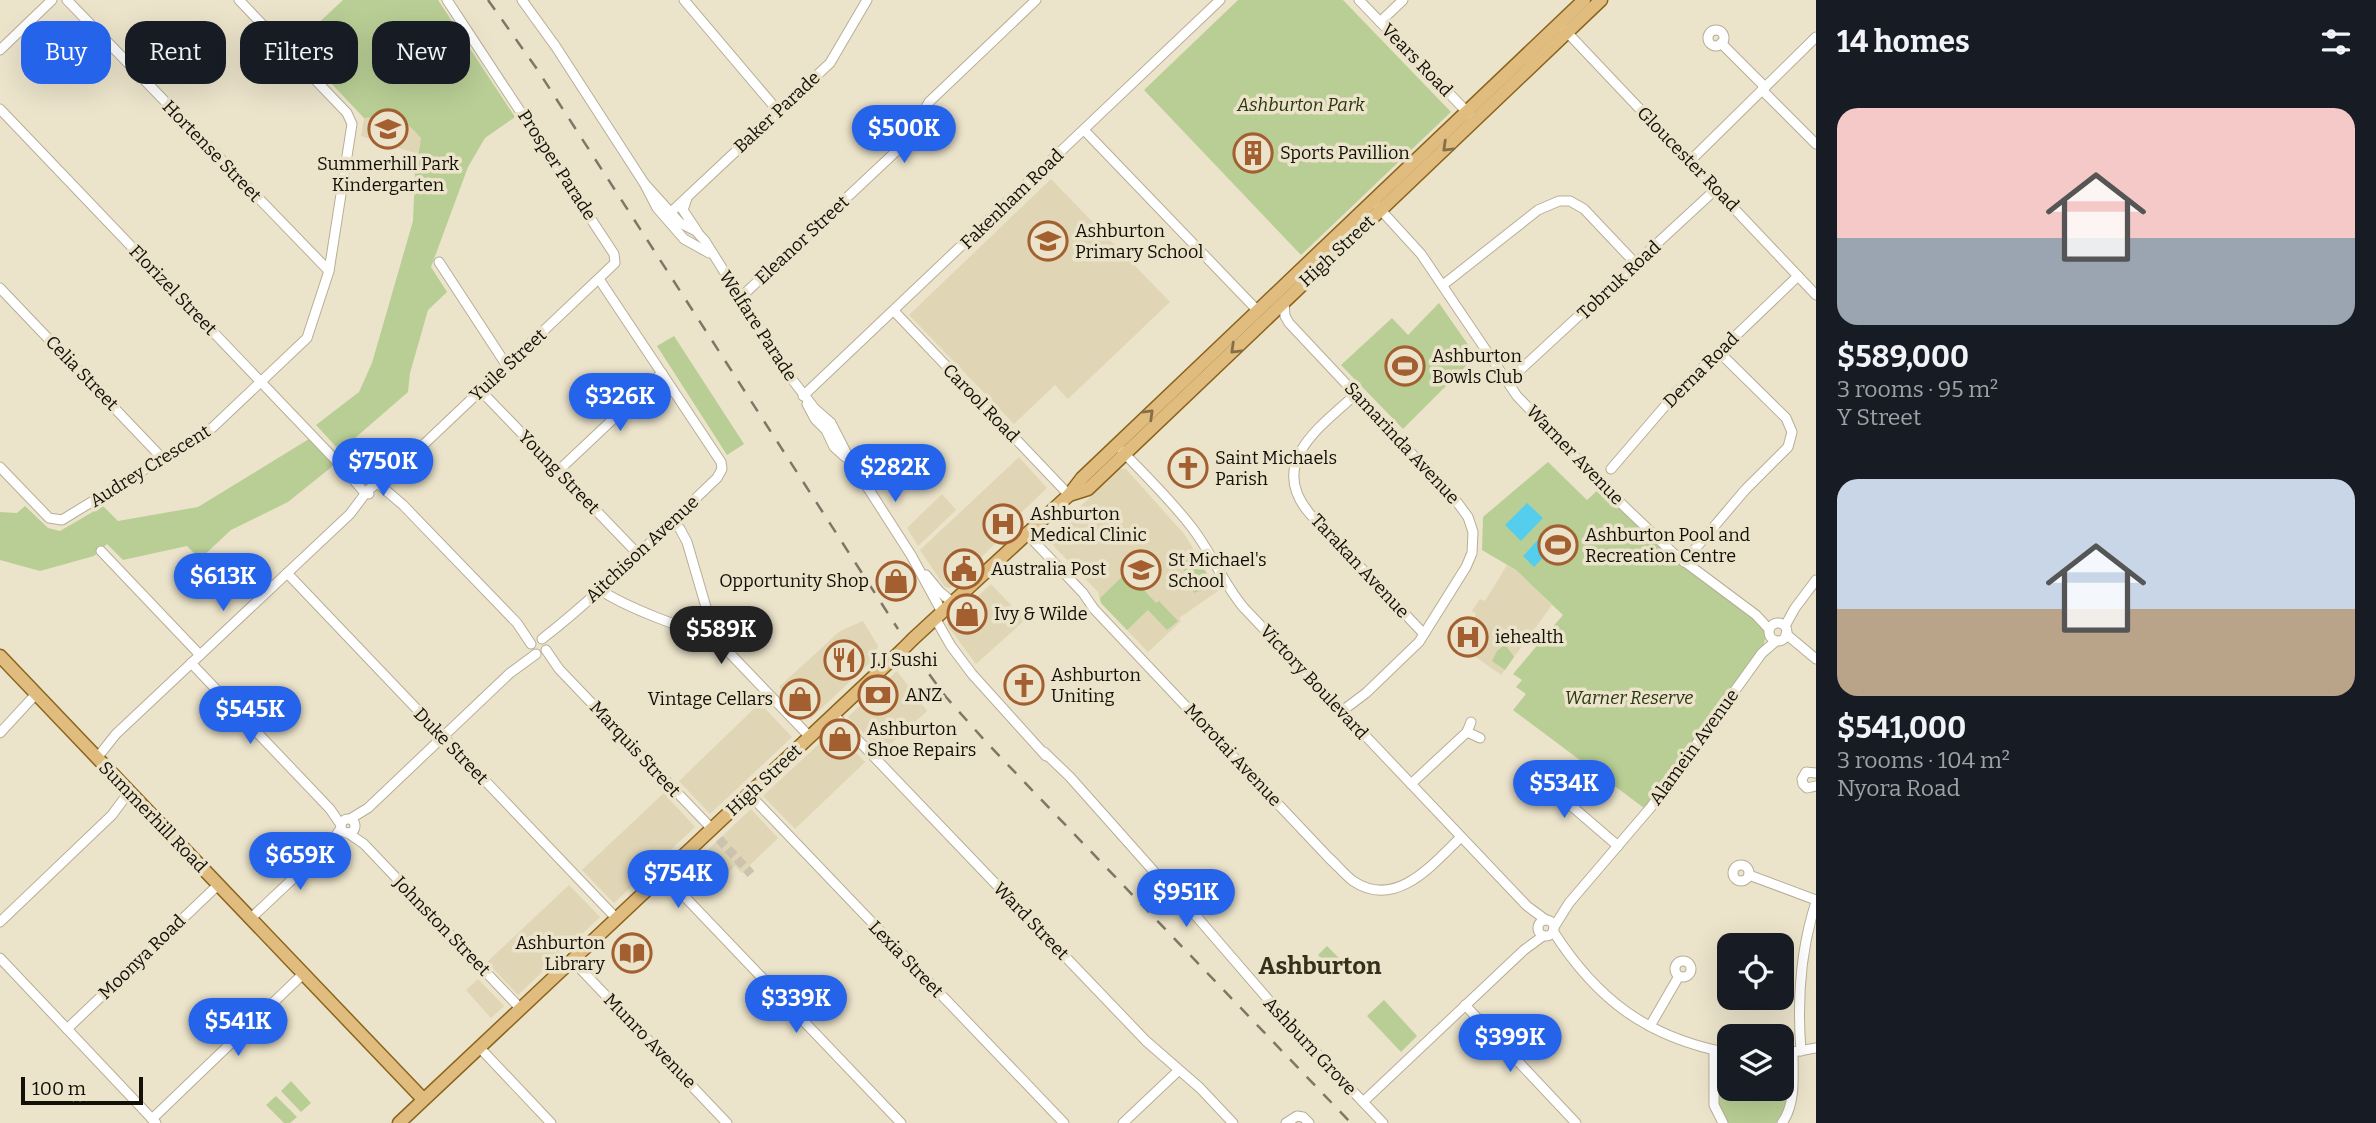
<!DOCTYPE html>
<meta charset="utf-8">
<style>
body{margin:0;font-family:Bitter,serif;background:#242831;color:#f1f3f6;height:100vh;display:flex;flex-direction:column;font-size:26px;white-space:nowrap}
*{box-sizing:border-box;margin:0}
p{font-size:23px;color:#9ea1a6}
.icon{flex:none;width:38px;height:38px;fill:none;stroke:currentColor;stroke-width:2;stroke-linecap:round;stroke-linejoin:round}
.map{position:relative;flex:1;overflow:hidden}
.sheet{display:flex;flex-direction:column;background:#171b24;width:560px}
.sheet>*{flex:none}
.guide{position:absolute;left:21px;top:21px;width:665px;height:63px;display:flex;gap:14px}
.fabs{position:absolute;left:1717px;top:933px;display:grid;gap:14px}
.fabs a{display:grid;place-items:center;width:77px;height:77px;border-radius:14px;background:#171b24;box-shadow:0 7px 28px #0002;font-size:35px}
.scale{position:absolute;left:21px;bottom:18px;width:122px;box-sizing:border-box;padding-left:7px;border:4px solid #131008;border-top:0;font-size:19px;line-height:24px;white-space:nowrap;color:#131008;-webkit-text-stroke:5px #ebe3ca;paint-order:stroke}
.price{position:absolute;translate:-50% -60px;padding:0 16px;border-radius:24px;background:#2563eb;color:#fff;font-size:23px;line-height:46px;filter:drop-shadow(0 2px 4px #0008)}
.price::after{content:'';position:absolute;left:50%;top:42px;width:21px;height:16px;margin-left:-10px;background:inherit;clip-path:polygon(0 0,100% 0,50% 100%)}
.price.on{background:#222;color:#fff}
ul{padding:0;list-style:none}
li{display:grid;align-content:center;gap:14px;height:371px;padding:0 21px}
li span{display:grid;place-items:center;height:217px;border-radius:21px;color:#555}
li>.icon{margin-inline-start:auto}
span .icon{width:126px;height:126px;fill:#fffc;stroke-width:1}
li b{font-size:30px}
h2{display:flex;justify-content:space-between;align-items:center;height:84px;padding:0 21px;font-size:30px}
.pill{padding:0 24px;border-radius:21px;background:#171b24;box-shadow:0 7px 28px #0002;font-size:24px;line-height:63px}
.pill.on{background:#2563eb;color:#fff}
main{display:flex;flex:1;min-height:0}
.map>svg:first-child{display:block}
</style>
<main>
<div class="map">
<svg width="1816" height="1123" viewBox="0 0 1816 1123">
<rect width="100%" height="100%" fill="#ebe3ca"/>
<g fill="#e0d6b6">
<path d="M384 116 408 123 421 137 418 154 361 136 364 118Z"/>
<path d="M1051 179 1170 302 1068 399 1055 385 1014 424 909 315Z"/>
<path d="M1019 457 1047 488 1022 512 1014 513 1015 517 998 532 1002 537 950 588 945 587 920 550Z"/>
<path d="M1120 469H1126L1185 535 1218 591 1179 618 1181 621 1148 652 1101 603 1098 592 1049 541 1050 535Z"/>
<path d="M942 494 956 510 918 546 907 528Z"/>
<path d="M1507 565 1516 570 1552 605 1501 675 1466 650 1462 655 1449 646 1455 636 1462 639 1476 614 1472 611 1480 599 1485 601Z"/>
<path d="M991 584 1025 620 976 664 947 625Z"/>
<path d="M863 621 878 646 872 661 810 719 779 687 840 631Z"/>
<path d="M897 671 927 711 882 752 848 717Z"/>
<path d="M760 703 792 737 710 814 679 781Z"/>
<path d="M834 730 865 762 795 829 763 796Z"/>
<path d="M664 793 695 827 614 903 582 870Z"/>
<path d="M751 809 778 838 742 873 735 866 722 878 718 875 696 896 679 877Z"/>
<path d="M569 885 600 917 518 995 487 962Z"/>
<path d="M478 979 504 1006 491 1018 466 990Z"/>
</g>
<g fill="#b9ce95">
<path d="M343 0H438L515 117 485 138 468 167 431 267 447 292 428 310 410 373 408 392 340 451 316 425 359 392 372 363 413 221 415 174 421 138C404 117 390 115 364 118L295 45Z"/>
<path d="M1238 0H1343L1451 112 1301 255 1144 90Z"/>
<path d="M1439 303 1476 356 1403 429 1341 365 1392 318 1408 335Z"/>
<path d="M674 336 744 444 727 455 657 346Z"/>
<path d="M309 439 334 465 288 502 231 530 200 559 187 546 123 560 107 544 94 556 40 571 0 560V512L17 513 25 506 48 528 60 531 103 506 118 521 198 507Z"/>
<path d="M1548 462 1587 500 1599 489 1678 563 1758 622 1766 633 1764 644 1644 808 1513 710 1526 694 1516 687 1522 680 1513 674 1563 615 1516 570 1482 550 1483 517Z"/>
<path d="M1196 552 1212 586 1194 593 1179 559Z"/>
<path d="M1127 572 1156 603 1159 601 1178 621 1167 630 1148 610 1127 630 1101 603 1100 598Z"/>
<path d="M1505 644 1514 657 1505 670 1492 661 1497 651Z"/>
<path d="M1327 946 1348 967 1338 976 1318 955Z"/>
<path d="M1384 1000 1417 1036 1401 1052 1367 1016Z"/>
<path d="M1722 1057H1729V1088H1782V1059L1787 1061V1104L1776 1123H1728C1713 1106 1717 1082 1718 1061Z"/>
<path d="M291 1081 311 1103 301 1112 281 1091Z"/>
<path d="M276 1096 297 1117 290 1123H284L266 1105Z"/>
</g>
<g fill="#55ceee">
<path d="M1527 503 1543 518 1521 541 1505 525Z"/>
<path d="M1545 532 1557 543 1534 567 1523 556Z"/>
</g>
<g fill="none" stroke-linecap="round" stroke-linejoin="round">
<path stroke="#cbc3ad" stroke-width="9" stroke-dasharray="9 4.5" stroke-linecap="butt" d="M719 839 751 874"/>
<g stroke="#b6ae97" stroke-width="11">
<g id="minor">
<path d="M67 0 329 271"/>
<path d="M522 0 556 47 644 183 657 208 684 239 709 253"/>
<path d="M684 0 778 111"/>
<path d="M1359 0 1470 115"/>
<path d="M1380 22 1403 0"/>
<path d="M1564 29 1816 295"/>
<circle cx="1716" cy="38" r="8"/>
<path d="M1721 43 1765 87"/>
<path d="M0 50 52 0"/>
<path d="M1762 90 1816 144"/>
<path d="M0 109 346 471 365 493 369 494"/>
<path d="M1084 130 1257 310"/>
<path d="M1690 161 1816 37"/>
<path d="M644 183 680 223 696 231 705 241 791 378 815 409 831 423 850 460 911 555 942 612"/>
<path d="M687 198 683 210 697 231"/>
<path d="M1378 207 1421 254 1517 396 1605 488 1673 553 1756 615 1769 629"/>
<path d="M669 214 830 63 867 0"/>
<path d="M439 262 507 366"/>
<path d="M1443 285 1538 210 1559 201H1570L1584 209 1637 265"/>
<path d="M0 288 163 459"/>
<path d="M740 298 906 142 929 102 1036 0"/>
<path d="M1284 302 1285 316 1289 323 1457 502 1468 517 1473 532 1472 553 1466 567 1419 642 1366 693 1342 711"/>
<path d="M894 311 1069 495"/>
<path d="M1519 371 1716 189"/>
<path d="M481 391 637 553"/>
<path d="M1356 394C1321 426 1266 463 1310 514L1424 634"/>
<path d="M803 396 1220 0"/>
<path d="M807 404 815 419 826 430 834 447 845 457"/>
<path d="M1122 451C1146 476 1172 501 1193 529 1212 554 1223 583 1244 608L1527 906 1546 920"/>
<path d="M0 467 49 518 62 520 212 428 307 338 329 271 352 124 347 113 239 0"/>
<path d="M1611 469 1677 392 1798 276"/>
<path d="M558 471 662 373"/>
<path d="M381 482 382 487 403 505 517 623 531 644"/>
<path d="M672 520 680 529 687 542 713 631"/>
<path d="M1027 534 1083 593 1094 609 1329 858C1337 865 1344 874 1353 881 1396 910 1433 864 1461 837"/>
<path d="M101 551 200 655"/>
<path d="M1684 562 1745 490 1788 447 1792 432 1786 418 1719 352"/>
<path d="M287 573 616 918"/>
<path d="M926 575 940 592 952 602"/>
<path d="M599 589C617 602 692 636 713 631L719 642 810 737"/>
<path d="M935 618 951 646 972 674 1046 756"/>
<circle cx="1778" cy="632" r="9"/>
<path d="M1785 626 1795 608 1816 580"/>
<path d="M1786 634 1816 659"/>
<path d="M542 639C604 591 660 532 717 478L722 469 721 462 599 279"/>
<path d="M546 650 559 669 712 829"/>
<path d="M191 663 330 809 341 825"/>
<path d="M833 714 1146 1041 1200 1088 1233 1123"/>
<path d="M1467 732 1471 722"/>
<path d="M0 733 36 694"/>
<path d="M1044 752 1070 777 1182 903 1190 909 1292 1027 1383 1123"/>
<path d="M97 758 116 734 350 514 368 490 401 466 615 263 614 254 447 0"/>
<path d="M1527 773 1553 790 1618 846"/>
<path d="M1816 773 1806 772 1802 779 1803 784 1807 788 1816 786"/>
<path d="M1411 784 1467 732 1480 738"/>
<path d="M1546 785 1556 772"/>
<path d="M749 794 1064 1123"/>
<circle cx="348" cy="826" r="7"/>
<path d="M350 819 368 808 510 673 536 654"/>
<path d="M348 833 364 844 520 1008"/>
<circle cx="1741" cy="873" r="8"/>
<path d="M663 874 901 1123"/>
<path d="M1749 875 1816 900"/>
<path d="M250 919 330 844 341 828"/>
<circle cx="1546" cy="928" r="8"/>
<path d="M0 922 112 815 129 792"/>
<path d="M1554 927 1569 903 1651 807 1762 653 1776 641"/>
<path d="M1553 931C1597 1000 1648 1038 1729 1053"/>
<path d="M0 958 156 1123"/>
<path d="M572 960 727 1123"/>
<circle cx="1683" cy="969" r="8"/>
<path d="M1465 1005 1576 1123"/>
<path d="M1650 1026 1679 976"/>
<path d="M67 1029 218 885"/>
<path d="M479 1047 551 1123"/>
<path d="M1714 1050V1105L1723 1123"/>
<path d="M1801 1051C1797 1000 1800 951 1816 902"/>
<path d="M1782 1054 1816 1048"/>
<path d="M1363 1102 1524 950 1543 936"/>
<path d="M152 1119 303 974"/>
<path d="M1123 1123 1178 1071"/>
<path d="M1286 1123 1297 1116 1303 1117 1309 1123"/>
<path d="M1782 1123C1796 1104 1793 1075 1793 1052"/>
</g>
</g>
<g stroke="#8b641d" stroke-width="15">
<g id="major">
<path d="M1069 495 1088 489 1601 0"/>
<path d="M913 639 1069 495 1082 478 1584 0"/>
<path d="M0 656 423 1099"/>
<path d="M399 1123 902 650"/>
</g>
</g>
<use href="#minor" stroke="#fff" stroke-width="9"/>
<use href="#major" stroke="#e0bd7f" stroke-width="12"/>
<g stroke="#7c7766" stroke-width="2.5" stroke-dasharray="12 12" stroke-linecap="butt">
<path d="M488 0 537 69 898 629"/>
<path d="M915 655 946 697 986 742 1351 1123"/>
</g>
<g stroke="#8b641d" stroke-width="15" stroke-linecap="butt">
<path id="major-bridge" d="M902 650 913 639"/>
</g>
<use href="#major-bridge" stroke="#e0bd7f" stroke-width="12"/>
</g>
<defs><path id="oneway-chevron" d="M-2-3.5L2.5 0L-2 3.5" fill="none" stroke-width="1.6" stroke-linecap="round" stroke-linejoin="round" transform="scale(1.75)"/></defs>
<g stroke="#846f49">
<use href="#oneway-chevron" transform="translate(1447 147) rotate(136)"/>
<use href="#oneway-chevron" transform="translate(1235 349) rotate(136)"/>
<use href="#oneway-chevron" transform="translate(1149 414) rotate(-44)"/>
</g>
<defs>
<g id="school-ring" transform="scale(2.0125)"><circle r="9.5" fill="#ebe3ca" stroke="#a35f30" stroke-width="1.5"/><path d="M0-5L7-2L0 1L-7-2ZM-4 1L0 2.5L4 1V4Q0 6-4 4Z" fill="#a35f30"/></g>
<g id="building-ring" transform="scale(2.0125)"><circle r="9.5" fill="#ebe3ca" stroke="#a35f30" stroke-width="1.5"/><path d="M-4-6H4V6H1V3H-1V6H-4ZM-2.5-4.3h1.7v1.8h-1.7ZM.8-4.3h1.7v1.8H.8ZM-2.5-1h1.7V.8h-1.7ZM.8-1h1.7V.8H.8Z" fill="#a35f30"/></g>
<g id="stadium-ring" transform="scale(2.0125)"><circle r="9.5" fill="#ebe3ca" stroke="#a35f30" stroke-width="1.5"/><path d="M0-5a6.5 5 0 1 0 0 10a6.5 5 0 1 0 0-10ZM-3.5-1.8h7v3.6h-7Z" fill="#a35f30"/></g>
<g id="church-ring" transform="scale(2.0125)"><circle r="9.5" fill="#ebe3ca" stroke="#a35f30" stroke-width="1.5"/><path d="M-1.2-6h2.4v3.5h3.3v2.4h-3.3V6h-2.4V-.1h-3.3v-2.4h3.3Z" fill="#a35f30"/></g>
<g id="hospital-ring" transform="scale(2.0125)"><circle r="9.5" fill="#ebe3ca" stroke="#a35f30" stroke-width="1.5"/><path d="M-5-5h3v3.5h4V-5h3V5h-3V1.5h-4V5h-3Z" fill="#a35f30"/></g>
<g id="civic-ring" transform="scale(2.0125)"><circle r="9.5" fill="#ebe3ca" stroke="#a35f30" stroke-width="1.5"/><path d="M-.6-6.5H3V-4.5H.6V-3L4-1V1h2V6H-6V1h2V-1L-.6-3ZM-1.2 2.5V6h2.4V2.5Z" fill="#a35f30"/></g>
<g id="shop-ring" transform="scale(2.0125)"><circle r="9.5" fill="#ebe3ca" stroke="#a35f30" stroke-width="1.5"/><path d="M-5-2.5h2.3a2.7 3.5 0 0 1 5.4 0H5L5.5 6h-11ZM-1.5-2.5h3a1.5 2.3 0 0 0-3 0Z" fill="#a35f30"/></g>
<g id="restaurant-ring" transform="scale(2.0125)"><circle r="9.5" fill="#ebe3ca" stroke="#a35f30" stroke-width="1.5"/><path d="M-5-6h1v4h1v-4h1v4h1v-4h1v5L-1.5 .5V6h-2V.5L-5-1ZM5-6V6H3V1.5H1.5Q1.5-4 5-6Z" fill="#a35f30"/></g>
<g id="bank-ring" transform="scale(2.0125)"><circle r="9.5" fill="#ebe3ca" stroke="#a35f30" stroke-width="1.5"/><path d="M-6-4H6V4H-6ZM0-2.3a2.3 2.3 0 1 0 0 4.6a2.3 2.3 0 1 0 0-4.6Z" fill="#a35f30"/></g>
<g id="library-ring" transform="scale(2.0125)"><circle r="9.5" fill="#ebe3ca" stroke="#a35f30" stroke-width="1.5"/><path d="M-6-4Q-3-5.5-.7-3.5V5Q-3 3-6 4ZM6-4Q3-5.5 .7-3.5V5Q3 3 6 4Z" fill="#a35f30"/></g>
</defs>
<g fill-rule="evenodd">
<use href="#school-ring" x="388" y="129"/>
<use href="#building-ring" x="1253" y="153"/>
<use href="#school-ring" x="1048" y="241"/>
<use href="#stadium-ring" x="1405" y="366"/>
<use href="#church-ring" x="1188" y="468"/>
<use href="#hospital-ring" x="1003" y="524"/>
<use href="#stadium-ring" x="1558" y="545"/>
<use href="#civic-ring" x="964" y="569"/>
<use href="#school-ring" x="1141" y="570"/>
<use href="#shop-ring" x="896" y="581"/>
<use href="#shop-ring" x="967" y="614"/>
<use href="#hospital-ring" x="1468" y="637"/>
<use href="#restaurant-ring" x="844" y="660"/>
<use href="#church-ring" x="1024" y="685"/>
<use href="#bank-ring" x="878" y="695"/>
<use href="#shop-ring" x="800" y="699"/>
<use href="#shop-ring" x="840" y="739"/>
<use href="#library-ring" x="632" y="953"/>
</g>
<g text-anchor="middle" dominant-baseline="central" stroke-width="7" stroke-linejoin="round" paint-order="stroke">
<g font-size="18" fill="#131008" stroke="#ebe3ca">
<text transform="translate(1417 60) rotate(46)">Vears Road</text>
<text transform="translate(777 112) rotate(-43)">Baker Parade</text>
<text transform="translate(212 151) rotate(46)">Hortense Street</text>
<text transform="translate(1688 159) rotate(46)">Gloucester Road</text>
<text transform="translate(557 165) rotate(57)">Prosper Parade</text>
<text transform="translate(1012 199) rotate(-44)">Fakenham Road</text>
<text transform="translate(802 240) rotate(-43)">Eleanor Street</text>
<text transform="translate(1337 251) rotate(-43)">High Street</text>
<text transform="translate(1619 280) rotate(-43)">Tobruk Road</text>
<text transform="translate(173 290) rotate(46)">Florizel Street</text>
<text transform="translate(758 326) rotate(57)">Welfare Parade</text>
<text transform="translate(508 365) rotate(-43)">Yuile Street</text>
<text transform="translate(1701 370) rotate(-45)">Derna Road</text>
<text transform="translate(82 373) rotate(46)">Celia Street</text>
<text transform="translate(981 403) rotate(46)">Carool Road</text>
<text transform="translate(1402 443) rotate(47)">Samarinda Avenue</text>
<text transform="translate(1575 455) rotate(46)">Warner Avenue</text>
<text transform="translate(150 466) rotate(-32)">Audrey Crescent</text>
<text transform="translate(559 472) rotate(46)">Young Street</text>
<text transform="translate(642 549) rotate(-43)">Aitchison Avenue</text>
<text transform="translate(1360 566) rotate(47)">Tarakan Avenue</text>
<text transform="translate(1314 682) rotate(47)">Victory Boulevard</text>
<text transform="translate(451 746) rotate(46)">Duke Street</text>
<text transform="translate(1694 747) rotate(-54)">Alamein Avenue</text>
<text transform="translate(635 749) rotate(47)">Marquis Street</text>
<text transform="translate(1233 755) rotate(47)">Morotai Avenue</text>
<text transform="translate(764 780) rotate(-43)">High Street</text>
<text transform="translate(153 817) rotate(46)">Summerhill Road</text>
<text transform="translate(1031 921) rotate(46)">Ward Street</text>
<text transform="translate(442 926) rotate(46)">Johnston Street</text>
<text transform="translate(142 957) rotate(-44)">Moonya Road</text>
<text transform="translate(906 959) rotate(46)">Lexia Street</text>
<text transform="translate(650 1041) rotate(46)">Munro Avenue</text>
<text transform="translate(1310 1046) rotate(47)">Ashburn Grove</text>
</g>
<g font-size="18" font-style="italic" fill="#2a3512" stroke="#ebe3ca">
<text x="1301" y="105">Ashburton Park</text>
<text x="1629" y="698">Warner Reserve</text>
</g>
<g font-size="18" fill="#131008" stroke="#ebe3ca" text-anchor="start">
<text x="1280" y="153">Sports Pavillion</text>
<text x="388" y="164" text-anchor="middle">Summerhill Park<tspan x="388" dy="21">Kindergarten</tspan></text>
<text x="1075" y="231">Ashburton<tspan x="1075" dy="21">Primary School</tspan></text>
<text x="1432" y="356">Ashburton<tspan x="1432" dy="21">Bowls Club</tspan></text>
<text x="1215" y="458">Saint Michaels<tspan x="1215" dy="21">Parish</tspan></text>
<text x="1030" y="514">Ashburton<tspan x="1030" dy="21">Medical Clinic</tspan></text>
<text x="1585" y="535">Ashburton Pool and<tspan x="1585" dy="21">Recreation Centre</tspan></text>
<text x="1168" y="560">St Michael's<tspan x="1168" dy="21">School</tspan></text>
<text x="991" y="569">Australia Post</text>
<text x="869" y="581" text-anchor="end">Opportunity Shop</text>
<text x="994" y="614">Ivy &amp; Wilde</text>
<text x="1495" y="637">iehealth</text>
<text x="871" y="660">J.J Sushi</text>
<text x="1051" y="675">Ashburton<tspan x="1051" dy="21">Uniting</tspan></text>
<text x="905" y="695">ANZ</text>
<text x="773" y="699" text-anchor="end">Vintage Cellars</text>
<text x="867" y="729">Ashburton<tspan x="867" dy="21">Shoe Repairs</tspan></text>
<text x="605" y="943" text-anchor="end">Ashburton<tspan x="605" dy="21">Library</tspan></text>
</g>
<g font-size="24" font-weight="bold" fill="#362f1b" stroke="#ebe3ca">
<text x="1320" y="966">Ashburton</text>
</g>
</g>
</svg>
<div class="fabs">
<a><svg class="icon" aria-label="locate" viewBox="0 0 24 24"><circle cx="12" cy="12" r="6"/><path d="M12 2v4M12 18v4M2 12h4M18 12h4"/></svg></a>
<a><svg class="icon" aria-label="layers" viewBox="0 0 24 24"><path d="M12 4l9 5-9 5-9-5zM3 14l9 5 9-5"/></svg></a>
</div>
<div class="scale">100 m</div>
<b class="price" style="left:904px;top:165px">$500K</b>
<b class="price" style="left:620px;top:433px">$326K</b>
<b class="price" style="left:383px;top:498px">$750K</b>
<b class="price" style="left:895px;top:504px">$282K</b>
<b class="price" style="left:223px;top:613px">$613K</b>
<b class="price on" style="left:721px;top:666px">$589K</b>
<b class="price" style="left:250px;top:746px">$545K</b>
<b class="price" style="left:1564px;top:820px">$534K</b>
<b class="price" style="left:300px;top:892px">$659K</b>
<b class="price" style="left:678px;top:910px">$754K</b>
<b class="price" style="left:1186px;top:929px">$951K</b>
<b class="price" style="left:796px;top:1035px">$339K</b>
<b class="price" style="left:238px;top:1058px">$541K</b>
<b class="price" style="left:1510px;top:1074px">$399K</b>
<div class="guide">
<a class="pill on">Buy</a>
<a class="pill">Rent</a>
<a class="pill">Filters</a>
<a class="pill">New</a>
</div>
</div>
<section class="sheet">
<h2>14 homes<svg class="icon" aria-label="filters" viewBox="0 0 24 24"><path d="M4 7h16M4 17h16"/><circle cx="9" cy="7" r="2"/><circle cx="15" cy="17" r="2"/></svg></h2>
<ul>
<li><span style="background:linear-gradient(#f6c9c9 60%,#9aa5b1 0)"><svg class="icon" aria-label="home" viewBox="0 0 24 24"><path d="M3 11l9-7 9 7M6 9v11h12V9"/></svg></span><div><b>$589,000</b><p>3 rooms · 95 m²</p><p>Y Street</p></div></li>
<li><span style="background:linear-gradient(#c9d6e8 60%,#b9a48a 0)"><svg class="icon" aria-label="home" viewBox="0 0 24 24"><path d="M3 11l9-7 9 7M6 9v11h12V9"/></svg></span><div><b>$541,000</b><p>3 rooms · 104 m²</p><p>Nyora Road</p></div></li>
</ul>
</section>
</main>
